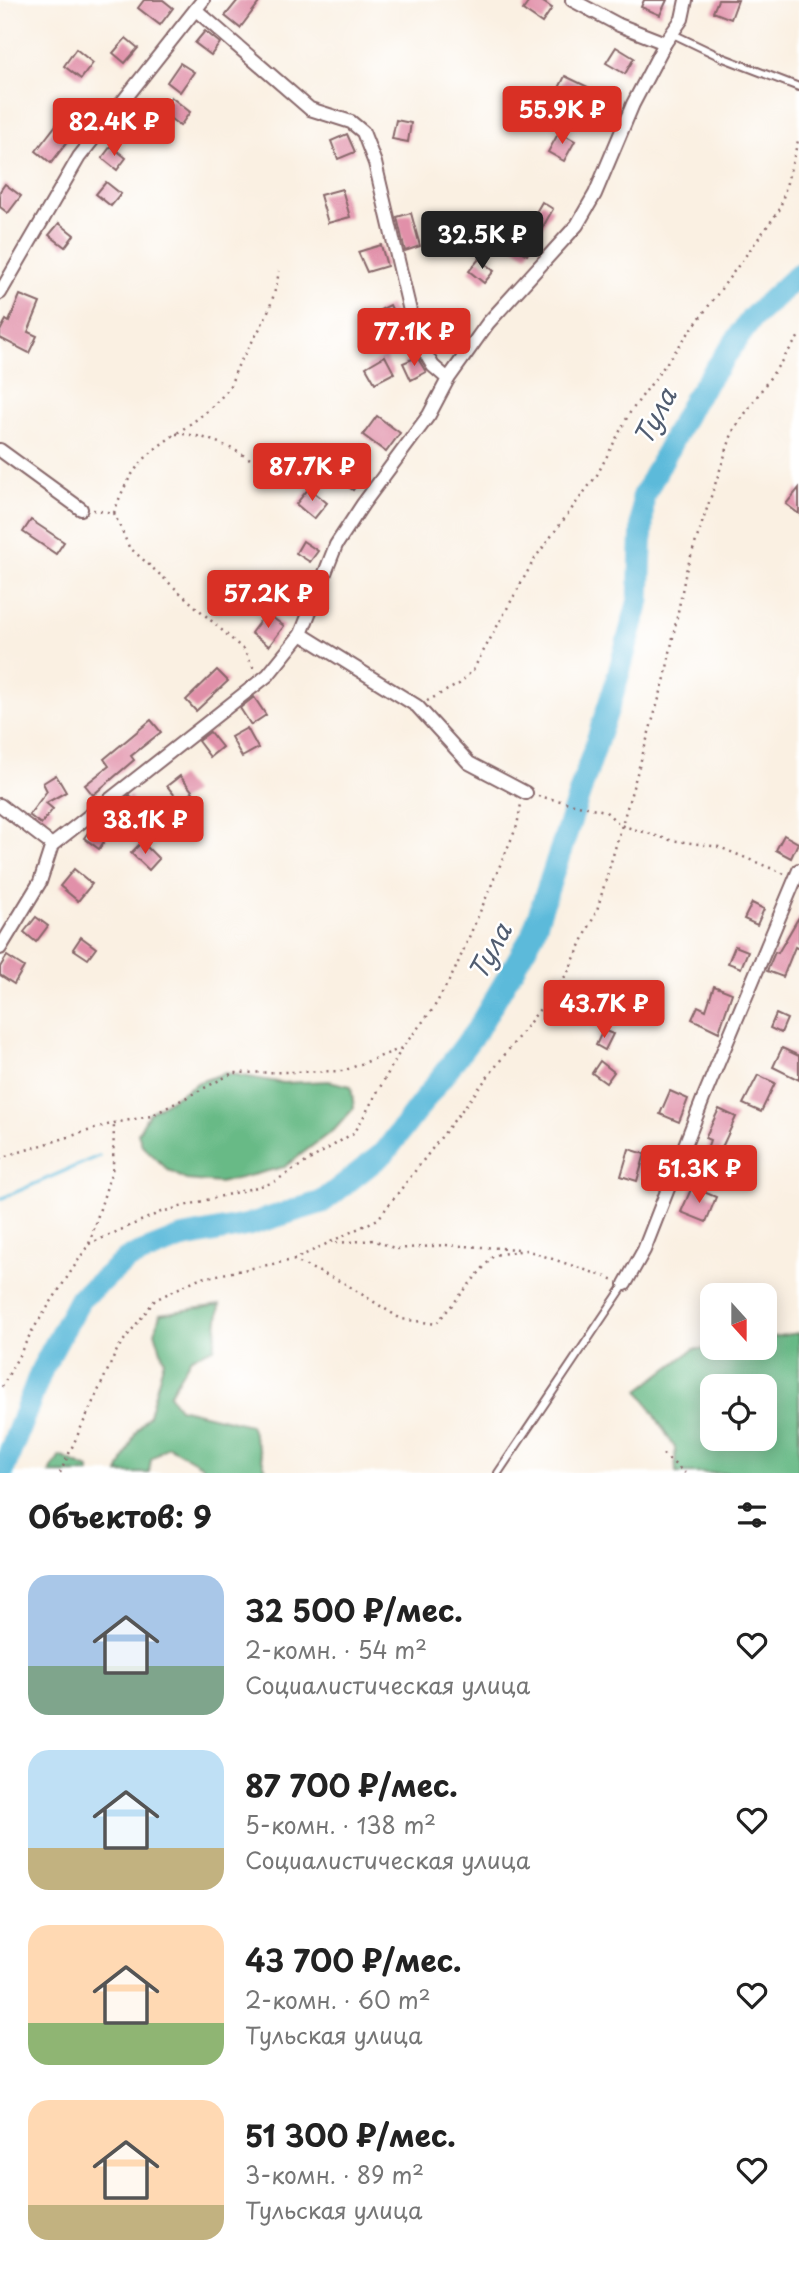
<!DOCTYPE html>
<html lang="ru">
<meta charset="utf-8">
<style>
body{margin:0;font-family:"Playpen Sans",sans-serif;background:#f6f6f6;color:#222;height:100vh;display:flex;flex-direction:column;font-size:26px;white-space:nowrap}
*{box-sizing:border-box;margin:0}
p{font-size:23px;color:#767676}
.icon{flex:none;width:38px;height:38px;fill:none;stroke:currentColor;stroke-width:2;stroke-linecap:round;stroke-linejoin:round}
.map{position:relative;height:1473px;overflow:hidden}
.panel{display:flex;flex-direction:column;background:#fff;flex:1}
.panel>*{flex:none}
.needle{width:46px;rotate:159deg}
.fabs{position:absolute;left:700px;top:1283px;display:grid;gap:14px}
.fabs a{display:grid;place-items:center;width:77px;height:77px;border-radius:14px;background:#fff;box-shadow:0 4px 18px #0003;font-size:35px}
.price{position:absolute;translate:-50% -60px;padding:0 16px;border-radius:7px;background:#d93025;color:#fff;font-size:23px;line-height:46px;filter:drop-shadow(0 2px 4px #0008)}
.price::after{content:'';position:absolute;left:50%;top:42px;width:21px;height:16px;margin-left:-10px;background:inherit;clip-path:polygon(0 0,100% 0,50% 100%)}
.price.selected{background:#222;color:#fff}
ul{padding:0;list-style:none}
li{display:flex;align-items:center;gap:21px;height:175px;padding:0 28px}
li span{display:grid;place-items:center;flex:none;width:196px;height:140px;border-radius:21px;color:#555}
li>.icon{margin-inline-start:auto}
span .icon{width:84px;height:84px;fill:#fffc;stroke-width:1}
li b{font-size:30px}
h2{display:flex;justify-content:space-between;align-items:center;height:84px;padding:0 28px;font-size:30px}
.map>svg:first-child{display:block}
</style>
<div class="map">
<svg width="799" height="1473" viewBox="0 0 799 1473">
<rect width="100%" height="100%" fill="#fff"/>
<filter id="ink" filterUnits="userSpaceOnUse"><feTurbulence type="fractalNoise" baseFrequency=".0143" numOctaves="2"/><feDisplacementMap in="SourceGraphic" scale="14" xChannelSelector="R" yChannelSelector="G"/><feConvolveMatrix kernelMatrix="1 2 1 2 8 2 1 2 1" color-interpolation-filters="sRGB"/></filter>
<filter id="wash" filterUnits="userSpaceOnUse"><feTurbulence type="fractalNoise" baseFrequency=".00686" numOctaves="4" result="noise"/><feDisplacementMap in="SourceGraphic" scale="28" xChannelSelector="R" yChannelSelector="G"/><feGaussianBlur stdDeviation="1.57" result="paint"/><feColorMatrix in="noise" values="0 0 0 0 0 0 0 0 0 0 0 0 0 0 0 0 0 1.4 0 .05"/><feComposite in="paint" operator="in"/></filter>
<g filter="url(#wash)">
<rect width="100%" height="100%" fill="#faf0e2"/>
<g fill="#68ba86" stroke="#596c58" stroke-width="2" fill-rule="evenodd">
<path d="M225 1073 283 1083 329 1081 351 1086 354 1108 336 1128 284 1167 220 1183 186 1180 168 1170 142 1145 138 1133 149 1113 199 1082Z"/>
<path d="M220 1305 214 1348 191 1357 169 1395 179 1408 250 1425 267 1473H206L201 1465 168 1446 151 1459 149 1473H118L136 1432 149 1415 164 1360 155 1332 160 1314Z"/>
<path d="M799 1333V1473H676L675 1448 639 1390 694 1349 765 1348V1338ZM765 1386V1438H712V1386Z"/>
<path d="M60 1456 89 1469V1473H49Z"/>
</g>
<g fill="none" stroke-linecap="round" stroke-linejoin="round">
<path stroke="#5cbada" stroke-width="3.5" d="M0 1199 99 1156"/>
<path stroke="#5cbada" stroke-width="23" d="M2 1473 42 1369 80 1299 127 1259 181 1238 248 1225 322 1202 385 1152 477 1030 532 936 614 690 639 600 643 497 693 401 752 318 799 274"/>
</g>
<g id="blocks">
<g fill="#e190a9">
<path d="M144 0H163L173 8 160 25 138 8Z"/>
<path d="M238 0H261L240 28 225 16Z"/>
<path d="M530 0H540L552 8 542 23 523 10Z"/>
<path d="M644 0H667L660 15 641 7Z"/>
<path d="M718 0H738L731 19 713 12Z"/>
<path d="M205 31 220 43 211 55 195 43Z"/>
<path d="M126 38 138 48 125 63 113 53Z"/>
<path d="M616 47 634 58 625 74 606 63Z"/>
<path d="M76 49 93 63 81 79 64 66Z"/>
<path d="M180 63 194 72 180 92 167 82Z"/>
<path d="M565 76 592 89 583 107 556 94Z"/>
<path d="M171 97 190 112 180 126 161 111Z"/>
<path d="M66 112 81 124 51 163 36 151Z"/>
<path d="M139 117 151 127 143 137 131 127Z"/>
<path d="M396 120 411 123 408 142 392 139Z"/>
<path d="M559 132 575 141 564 161 548 152Z"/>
<path d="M347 134 355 152 338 159 331 141Z"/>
<path d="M111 146 126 158 117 170 102 158Z"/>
<path d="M106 182 121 194 111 206 96 194Z"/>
<path d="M5 184 21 196 8 213 0 207V191Z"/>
<path d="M342 189 350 217 328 223 320 195Z"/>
<path d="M542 202 553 209 527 255 498 239 505 226 523 235Z"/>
<path d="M411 213 420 246 405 251 397 217Z"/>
<path d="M59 223 74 235 65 247 49 235Z"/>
<path d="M381 245 387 266 367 272 358 252Z"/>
<path d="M479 259 494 271 484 283 469 271Z"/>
<path d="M20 295 40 303 28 332 37 336 29 353 0 338V331L6 320 9 322Z"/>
<path d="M390 305 403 332 389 339 376 312Z"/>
<path d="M385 356 394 373 375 383 366 367Z"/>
<path d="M417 357 426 372 411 380 403 363Z"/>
<path d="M377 416 400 433 386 452 363 435Z"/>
<path d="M344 456 366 472 353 490 331 474Z"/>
<path d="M309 488 327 503 314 519 296 504Z"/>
<path d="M799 488V514L786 504Z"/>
<path d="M31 520 64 542 56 554 23 532Z"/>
<path d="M303 541 318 551 310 562 296 553Z"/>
<path d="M286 583 302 597 291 610 275 596Z"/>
<path d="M266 613 284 626 269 646 251 633Z"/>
<path d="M217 670 228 681 196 711 186 700Z"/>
<path d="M254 697 266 715 251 725 240 708Z"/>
<path d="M151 720 161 732 131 756 134 760 93 795 85 785 109 766 104 759Z"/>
<path d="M247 728 258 748 242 757 231 737Z"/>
<path d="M210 732 222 747 210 757 198 741Z"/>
<path d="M56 775 66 792 46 803 53 809 41 824 29 815 47 791 43 783Z"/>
<path d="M180 776 193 792 180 802 167 786Z"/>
<path d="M130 795 137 808 121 818 114 807Z"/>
<path d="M92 827 107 837 99 849 84 838Z"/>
<path d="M784 835 798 843 791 858 776 850Z"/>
<path d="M142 842 159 859 149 870 131 853Z"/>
<path d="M74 869 92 884 78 901 60 886Z"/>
<path d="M752 903 764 909 757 925 744 919Z"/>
<path d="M36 917 48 926 36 942 24 932Z"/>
<path d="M799 917V949L795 947 783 977 767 971 775 952 778 953Z"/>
<path d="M81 937 96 948 88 959 73 949Z"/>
<path d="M735 946 748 951 741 968 728 963Z"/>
<path d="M7 956 24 967 14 984 0 975V967Z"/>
<path d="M714 986 732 993 719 1032 692 1019 698 1006 706 1010Z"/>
<path d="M776 1014 787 1019 781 1033 770 1028Z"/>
<path d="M603 1030 613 1034 605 1050 596 1045Z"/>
<path d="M782 1048 799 1056V1080L773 1067Z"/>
<path d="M600 1061 614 1072 606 1083 592 1073Z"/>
<path d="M758 1075 775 1083 761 1112 743 1104Z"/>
<path d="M670 1091 688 1099 679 1122 660 1114Z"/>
<path d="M719 1109 736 1117 718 1156 733 1162 727 1178 700 1168 710 1140 705 1138Z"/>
<path d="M629 1149 645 1154 637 1181 621 1176Z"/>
<path d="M692 1187 716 1197 706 1222 681 1212Z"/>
</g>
</g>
</g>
<g filter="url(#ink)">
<use href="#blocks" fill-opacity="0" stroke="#88686b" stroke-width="2"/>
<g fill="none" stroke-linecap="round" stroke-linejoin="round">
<g stroke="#88686b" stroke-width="10">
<g id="lane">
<path d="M673 34 721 57 799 87"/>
<path d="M498 1473 625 1284"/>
</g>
</g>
<g stroke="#88686b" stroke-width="16">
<g id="street">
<path d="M572 0 619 25 665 43"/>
<path d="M196 10 310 109 351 122 363 132 375 163 410 311 424 351 433 366 448 379"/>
<path d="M0 293 79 157 203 0"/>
<path d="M0 450 81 509"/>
<path d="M301 634 417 706 469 763 526 793"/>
<path d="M0 805 52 845"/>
<path d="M0 948 40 882 52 845 268 675 301 634 336 545 363 504 429 415 448 379 488 323 577 225 595 194 633 104 665 43 682 19 686 0"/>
<path d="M625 1284 644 1250 703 1099 799 870"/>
</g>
</g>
<g stroke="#88686b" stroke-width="2.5" stroke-dasharray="2 5" stroke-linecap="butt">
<path d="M176 434C212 433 251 458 280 479"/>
<path d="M93 510 114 513 129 547 244 650 254 669"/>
<path d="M114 513C139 437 180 444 225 393 232 385 234 373 239 364 260 328 272 313 279 271"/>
<path d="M427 701 459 684 473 670 535 558 597 475 629 414 780 209 799 137"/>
<path d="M538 796 605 811 620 825 670 840 719 847 785 874"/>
<path d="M0 1158 114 1123 151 1116 233 1073 343 1071 402 1048 433 1009 454 972 517 826 521 804"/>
<path d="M336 1243 374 1240 396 1249 445 1245 520 1249"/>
<path d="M89 1244 161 1212 272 1183 355 1132 402 1048"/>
<path d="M293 1260 378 1219 567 974 597 910 665 678 686 571 733 431 799 336"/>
<path d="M2 1387 32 1331 89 1244 113 1167 114 1123"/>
<path d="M663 1454 685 1473"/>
<path d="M60 1473 118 1348 155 1300 197 1279 293 1260 344 1283 401 1319 436 1324 494 1255 526 1250 615 1280"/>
</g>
<use href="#lane" stroke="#fff" stroke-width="6"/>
<use href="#street" stroke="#fff" stroke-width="12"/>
</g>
</g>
<g text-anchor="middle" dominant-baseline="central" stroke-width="5" stroke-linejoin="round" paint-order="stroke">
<g font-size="26" font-style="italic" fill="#515d71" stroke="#fff">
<text transform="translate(654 416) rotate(-62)">Тула</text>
<text transform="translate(489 951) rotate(-61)">Тула</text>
</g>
</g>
</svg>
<div class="fabs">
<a><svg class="needle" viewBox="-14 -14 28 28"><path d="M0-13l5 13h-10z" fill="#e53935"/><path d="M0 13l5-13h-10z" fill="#767676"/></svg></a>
<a><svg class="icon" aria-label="locate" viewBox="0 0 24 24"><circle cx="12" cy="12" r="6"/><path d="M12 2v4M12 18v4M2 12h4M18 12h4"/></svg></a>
</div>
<b class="price" style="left:562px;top:146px">55.9K ₽</b>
<b class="price" style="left:114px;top:158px">82.4K ₽</b>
<b class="price selected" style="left:482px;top:271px">32.5K ₽</b>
<b class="price" style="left:414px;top:368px">77.1K ₽</b>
<b class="price" style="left:312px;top:503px">87.7K ₽</b>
<b class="price" style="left:268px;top:630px">57.2K ₽</b>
<b class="price" style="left:145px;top:856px">38.1K ₽</b>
<b class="price" style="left:604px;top:1040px">43.7K ₽</b>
<b class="price" style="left:699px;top:1205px">51.3K ₽</b>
</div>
<section class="panel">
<h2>Объектов: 9<svg class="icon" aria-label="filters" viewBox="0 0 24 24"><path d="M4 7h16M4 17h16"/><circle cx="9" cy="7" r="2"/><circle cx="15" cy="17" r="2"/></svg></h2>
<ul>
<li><span style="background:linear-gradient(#a9c7e8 65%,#7fa58c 0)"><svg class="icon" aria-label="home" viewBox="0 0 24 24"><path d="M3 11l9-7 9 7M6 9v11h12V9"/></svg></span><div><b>32 500 ₽/мес.</b><p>2-комн. · 54 m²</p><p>Социалистическая улица</p></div><svg class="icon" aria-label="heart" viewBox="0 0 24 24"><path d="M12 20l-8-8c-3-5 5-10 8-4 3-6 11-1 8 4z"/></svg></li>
<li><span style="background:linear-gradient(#bfe0f5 70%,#c2b280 0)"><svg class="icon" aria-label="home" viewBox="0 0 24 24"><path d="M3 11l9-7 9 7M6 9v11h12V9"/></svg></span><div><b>87 700 ₽/мес.</b><p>5-комн. · 138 m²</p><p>Социалистическая улица</p></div><svg class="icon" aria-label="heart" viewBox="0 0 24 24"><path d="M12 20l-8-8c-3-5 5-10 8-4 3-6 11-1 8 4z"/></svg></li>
<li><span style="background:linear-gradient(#ffd9b3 70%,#8fb573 0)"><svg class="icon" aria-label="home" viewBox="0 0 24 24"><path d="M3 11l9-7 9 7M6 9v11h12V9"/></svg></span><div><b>43 700 ₽/мес.</b><p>2-комн. · 60 m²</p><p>Тульская улица</p></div><svg class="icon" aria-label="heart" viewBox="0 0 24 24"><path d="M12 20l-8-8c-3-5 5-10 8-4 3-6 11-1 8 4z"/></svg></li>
<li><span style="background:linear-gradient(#ffd9b3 75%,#c2b280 0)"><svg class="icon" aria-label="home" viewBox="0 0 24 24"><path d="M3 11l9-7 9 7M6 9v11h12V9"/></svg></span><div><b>51 300 ₽/мес.</b><p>3-комн. · 89 m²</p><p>Тульская улица</p></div><svg class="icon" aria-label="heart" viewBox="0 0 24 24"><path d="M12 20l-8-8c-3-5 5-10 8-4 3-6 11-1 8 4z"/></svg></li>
</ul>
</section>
